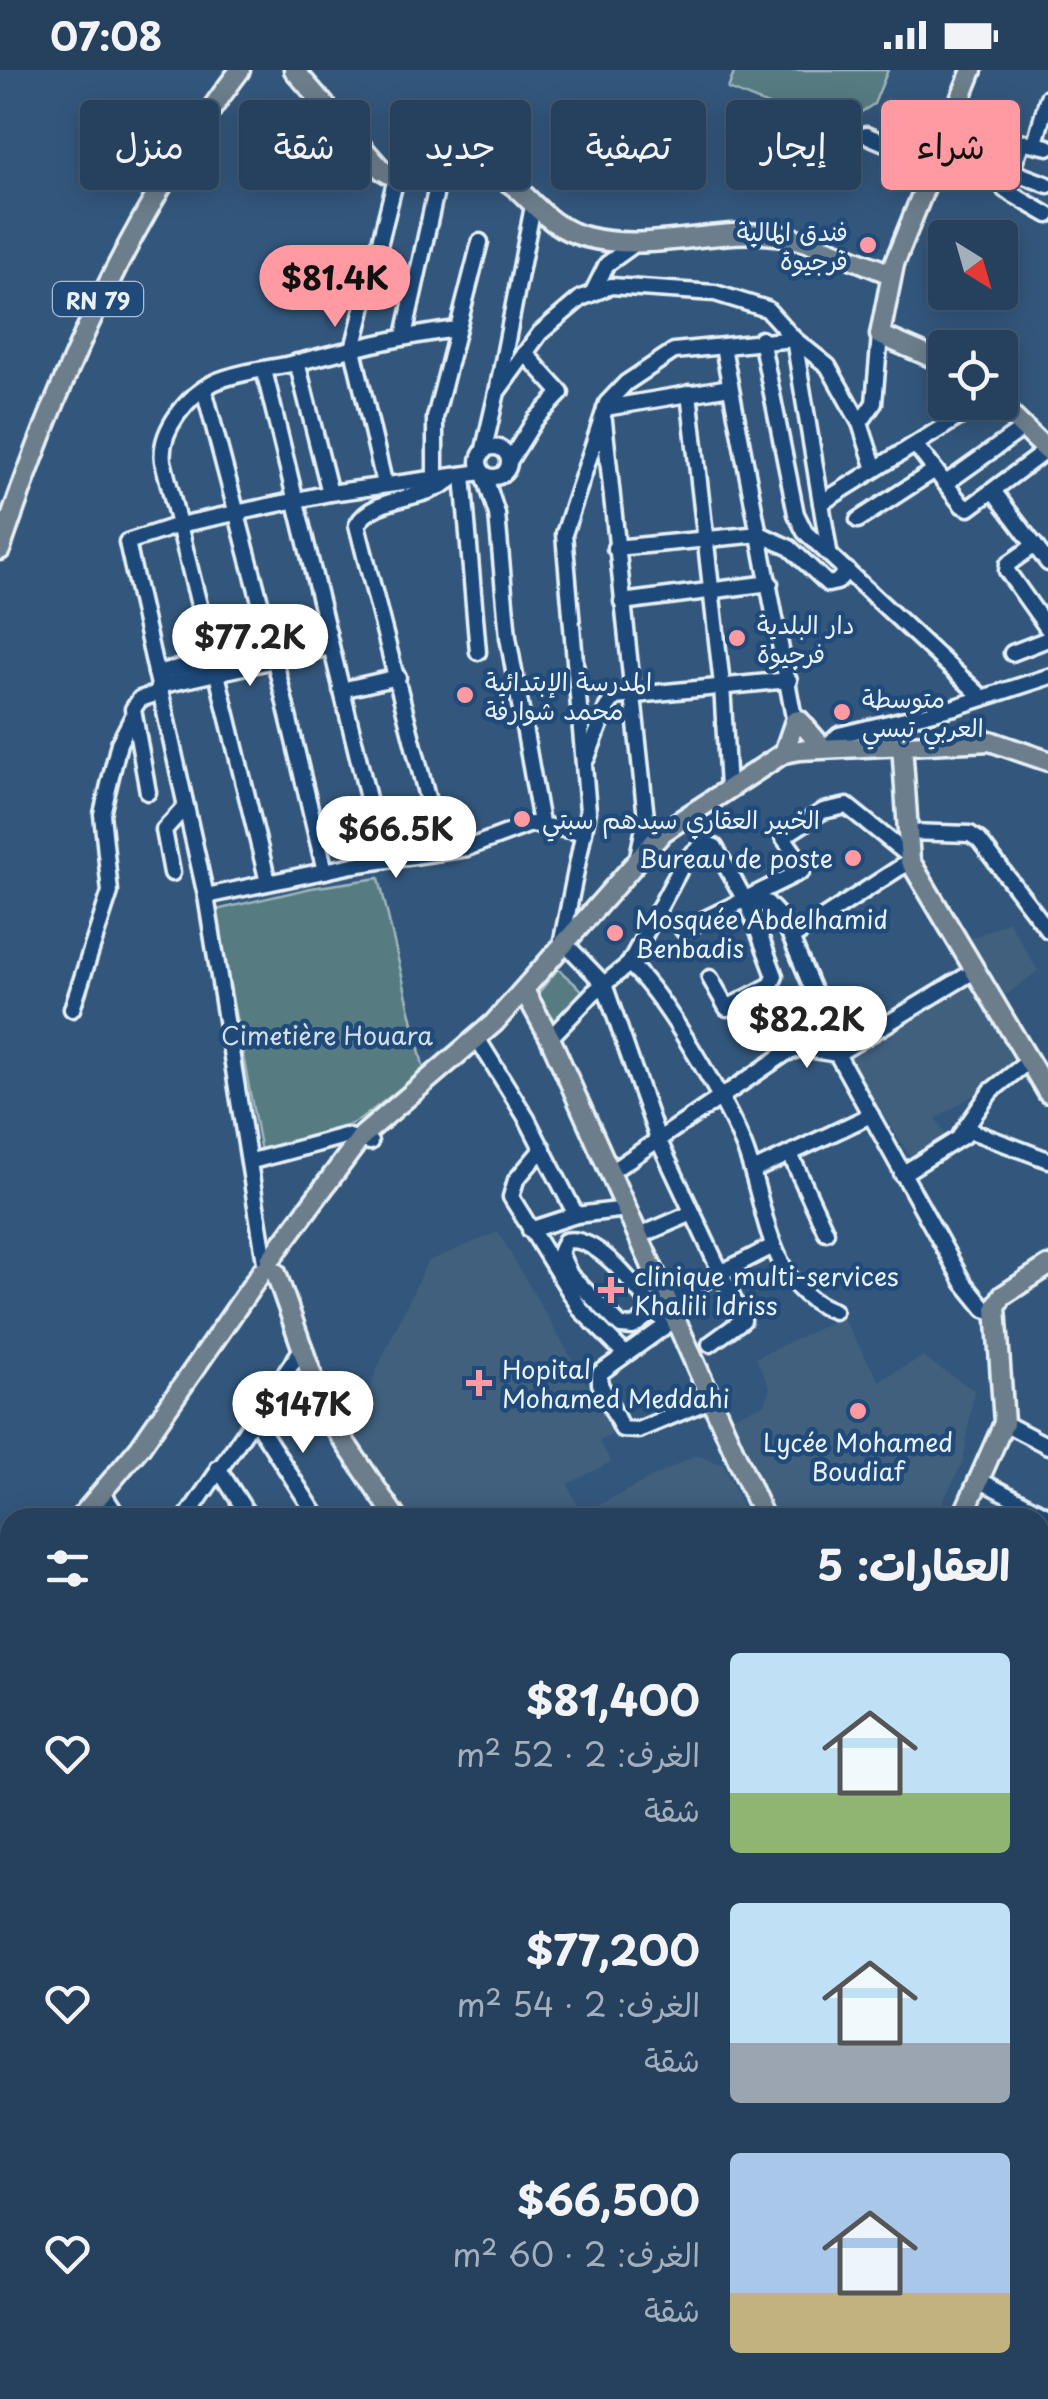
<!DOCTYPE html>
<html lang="ar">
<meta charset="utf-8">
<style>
body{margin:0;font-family:"Playpen Sans","Playpen Sans Arabic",sans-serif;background:#324c66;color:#f1f3f6;direction:rtl;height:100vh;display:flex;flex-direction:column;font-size:38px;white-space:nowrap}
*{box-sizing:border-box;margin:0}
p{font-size:32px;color:#a4afbc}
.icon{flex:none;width:55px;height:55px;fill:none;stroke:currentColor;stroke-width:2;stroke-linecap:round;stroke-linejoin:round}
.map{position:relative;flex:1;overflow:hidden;direction:ltr}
.sheet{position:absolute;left:0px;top:1438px;width:1050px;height:892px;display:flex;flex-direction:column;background:#26415d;border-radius:30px 30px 0 0;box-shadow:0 5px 25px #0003,0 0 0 2px #425a72;direction:rtl}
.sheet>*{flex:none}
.guide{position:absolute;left:30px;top:30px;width:990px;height:90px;direction:rtl;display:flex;gap:20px}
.needle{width:65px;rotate:143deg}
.fabs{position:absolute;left:928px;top:150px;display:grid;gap:20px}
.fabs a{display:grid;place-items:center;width:90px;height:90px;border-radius:10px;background:#26415d;box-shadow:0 5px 25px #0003,0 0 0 2px #425a72;font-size:50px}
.price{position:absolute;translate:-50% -85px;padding:0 22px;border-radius:35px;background:#fff;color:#222;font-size:32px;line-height:65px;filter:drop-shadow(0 2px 5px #0008)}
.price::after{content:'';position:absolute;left:50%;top:60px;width:30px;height:22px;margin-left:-15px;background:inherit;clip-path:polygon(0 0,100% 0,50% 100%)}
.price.on{background:#ff9aa2;color:#111}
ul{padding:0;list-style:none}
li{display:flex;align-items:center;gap:30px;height:250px;padding:0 40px}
li span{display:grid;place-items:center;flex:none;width:280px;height:200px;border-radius:10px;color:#555}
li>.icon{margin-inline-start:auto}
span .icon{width:120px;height:120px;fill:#fffc;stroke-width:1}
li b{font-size:42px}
h2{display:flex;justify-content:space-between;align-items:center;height:120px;padding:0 40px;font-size:42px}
.chip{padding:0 35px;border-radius:10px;background:#26415d;box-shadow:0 5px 25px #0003,0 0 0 2px #425a72;font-size:35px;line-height:90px}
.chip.on{background:#ff9aa2;color:#111}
.status{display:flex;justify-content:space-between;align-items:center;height:70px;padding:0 50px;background:#26415d;direction:ltr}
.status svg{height:28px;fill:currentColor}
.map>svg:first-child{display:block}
</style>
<div class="status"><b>07:08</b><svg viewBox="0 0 49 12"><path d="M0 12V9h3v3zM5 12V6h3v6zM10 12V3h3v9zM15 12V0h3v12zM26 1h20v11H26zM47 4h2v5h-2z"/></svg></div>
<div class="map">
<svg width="1048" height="2329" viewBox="0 0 1048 2329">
<rect width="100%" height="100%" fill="#33577c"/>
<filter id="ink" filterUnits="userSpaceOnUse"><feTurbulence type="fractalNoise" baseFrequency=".01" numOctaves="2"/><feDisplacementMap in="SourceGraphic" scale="20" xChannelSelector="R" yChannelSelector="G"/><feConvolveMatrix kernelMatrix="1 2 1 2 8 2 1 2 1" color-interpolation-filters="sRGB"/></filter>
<g filter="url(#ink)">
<g fill="#41607e">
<path d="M1008 851 1038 901 1002 928 967 871Z"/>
<path d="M970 914 1019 996 936 1049 947 1068 912 1089 848 989Z"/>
<path d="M498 1162 615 1363 599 1371 611 1392 568 1414 583 1448 406 1447 355 1374 375 1303 427 1192Z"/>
<path d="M842 1247 879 1311 922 1287 974 1320 963 1392 935 1447H774L728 1348 765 1334 770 1319 756 1288Z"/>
<path d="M696 1385 724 1395 747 1447H588L587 1441Z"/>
</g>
<g fill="#567c82" stroke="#9fb6bd" stroke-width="2.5">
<path d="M735 0H888L874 34 844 53 824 43 818 55 728 19Z"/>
<path d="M379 808 424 1000 361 1049 337 1061 261 1082 216 840 311 818Z"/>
<path d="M558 899 583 921 548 962 531 932Z"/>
</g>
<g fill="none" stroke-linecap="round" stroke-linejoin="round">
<g stroke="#e8f1f8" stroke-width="21">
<g id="minor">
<path d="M949 56 1048 77"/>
<path d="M866 65 934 94"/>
<path d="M1035 73 1048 27"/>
<path d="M1011 101 1022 72"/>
<path d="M1048 115 1011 101 1005 120 1048 145"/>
<path d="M594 220 607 194 632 176"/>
<path d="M404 266 441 98"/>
<path d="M761 269 796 444 805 462 981 626"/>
<path d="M723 277 796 658"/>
<path d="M297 292 330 423"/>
<path d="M264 300 383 790"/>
<path d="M498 317 533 136"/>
<path d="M204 319 272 577"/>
<path d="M689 323 722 615 728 718"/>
<path d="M605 338 730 317"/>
<path d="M604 351 646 748 637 791"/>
<path d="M860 353 874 333 880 265"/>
<circle cx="494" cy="392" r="15"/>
<path d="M917 377 962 435 969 438 1048 379"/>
<path d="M483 383 497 322 540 263 581 228 611 216 715 223 767 239 794 269 828 296 860 353 875 399"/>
<path d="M510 390 535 350 561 323 525 283"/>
<path d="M484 404 497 444 508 567 541 753"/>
<path d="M435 405V348L480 172"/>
<path d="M463 405 478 582"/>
<path d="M384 412 353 279 396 108"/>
<path d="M946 413 1022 359"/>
<path d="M994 422 1048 493"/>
<path d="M821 433 983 332"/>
<path d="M858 450 935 400"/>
<path d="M1035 475 1008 494 1007 501 1048 559"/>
<path d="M615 478 760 464 790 478 828 514 837 512 847 500"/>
<path d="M622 532 770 513"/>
<path d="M1012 583 1048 569"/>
<path d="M213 591 163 391C159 360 188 325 215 312 238 302 267 299 291 294 346 280 401 266 457 259"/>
<path d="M275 591 325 801"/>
<path d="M156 603 328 563"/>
<path d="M217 604 268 812"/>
<path d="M159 616 331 577"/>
<path d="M341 620 398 607"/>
<path d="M826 677 839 665 955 637 1048 607"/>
<path d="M587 688 607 637 615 627 789 610"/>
<path d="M148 722 133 639 140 629 161 622"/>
<path d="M909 762 970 764 979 770 1048 860"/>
<path d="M441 782 357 455C374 424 427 432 454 407"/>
<path d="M172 803 164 760 185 737"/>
<path d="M206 826 353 795 467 778 531 754 584 762"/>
<path d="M749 836 767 833 784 851 831 963 832 983"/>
<path d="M683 860 802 801 803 795 783 767 823 741 847 736 908 785"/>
<path d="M792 868 910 791"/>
<path d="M629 894C662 921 726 1033 743 1074 767 1132 765 1217 834 1241"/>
<path d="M72 939 110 822 102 744 119 673 133 646"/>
<path d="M477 968 527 1049 576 1145 627 1139"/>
<path d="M550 968 593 923 629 894 685 790 705 773 715 777 749 837 775 906 771 915 727 938 710 908"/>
<path d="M837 984 976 900"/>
<path d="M961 1064 991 1021 1030 990"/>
<path d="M543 1078 516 1110 511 1127 581 1240 624 1283"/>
<path d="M790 1084 826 1162"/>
<path d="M252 1091 345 1066 370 1072"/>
<path d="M753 1101 871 1045"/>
<path d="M609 1103 786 983 801 978 837 984 963 1212 985 1239 994 1242"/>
<path d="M902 1104 971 1061 1048 1090"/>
<path d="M530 1160 576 1145"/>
<path d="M639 1166 690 1144"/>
<path d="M265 1192 206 826 127 472 179 455 330 423 482 402"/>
<path d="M668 1230 773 1176"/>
<path d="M654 1241 633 1257 621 1256 570 1205 560 1183 565 1171C600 1162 645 1231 666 1254"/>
<path d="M671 1252 600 1303V1314L622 1359 638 1360 713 1329"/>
<path d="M710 1274 743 1250 658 1069 604 914 562 870 588 741 564 464 607 333 626 313 674 281 794 269 829 481"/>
<path d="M253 1347 318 1448"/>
<path d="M1004 1353 1048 1376"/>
<path d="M218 1398 250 1448"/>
<path d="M981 1411 1048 1446"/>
<path d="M108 1431 119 1448"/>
<path d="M186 1448 304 1276"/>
<path d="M1040 1468 1048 1453"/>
<path d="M0 1538 10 1551"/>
<path d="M1040 1557 1048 1561"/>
<path d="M0 1586 10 1579"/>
<path d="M1040 1655 1048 1651"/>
<path d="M0 1663 10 1665"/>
<path d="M0 1729 10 1730"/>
<path d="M1040 1745 1048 1741"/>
<path d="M9 1764 10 1761"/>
<path d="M1040 1798 1048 1794"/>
<path d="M0 1805 10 1815"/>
<path d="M1040 1898 1048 1893"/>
<path d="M0 1901 10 1911"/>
<path d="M1040 1961 1048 1979"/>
<path d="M0 1989 10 1993"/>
<path d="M1040 2000 1048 2021"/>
<path d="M3 2072 10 2070"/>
<path d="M1040 2142 1048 2168"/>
<path d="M1040 2278 1048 2275"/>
<path d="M614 2320 651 2329"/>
<path d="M659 2320 669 2325 687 2320"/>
<path d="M794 2320 797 2329"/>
<path d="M457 2329 459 2320"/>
<path d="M593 2329 594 2320"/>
<path d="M913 2329 936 2320"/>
<path d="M1034 2329V2320"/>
</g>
</g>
<g stroke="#e8f1f8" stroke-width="25">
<g id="major">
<path d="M294 0 382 100 396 108C442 98 487 87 524 125 544 145 558 160 586 167 652 184 717 155 783 166 820 173 856 191 891 204"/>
<path d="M945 293 880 265 894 194 972 0"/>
<path d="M997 332 1048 381"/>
<path d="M0 480C58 308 129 146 240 0"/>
<path d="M799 650 823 678"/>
<path d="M902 674 910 791 1048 1023"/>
<path d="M784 683 795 651"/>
<path d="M525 922 550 968 764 1448"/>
<path d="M270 1190 362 1066 494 953 663 762 784 683 800 680 990 671 1048 691"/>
<path d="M276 1203 325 1343 396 1448"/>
<path d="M80 1448 140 1377 263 1200"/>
<path d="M962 1448 1004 1353 996 1237 1002 1226 1048 1196"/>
<path d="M0 1518 10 1509"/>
</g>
</g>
<use href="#minor" stroke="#1f4a7a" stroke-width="14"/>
<use href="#major" stroke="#6c7d8b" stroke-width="18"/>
</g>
</g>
<g fill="#ff9aa2" stroke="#1f4a7a" stroke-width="4">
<circle cx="868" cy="175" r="10"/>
<circle cx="737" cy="568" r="10"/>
<circle cx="465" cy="625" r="10"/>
<circle cx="842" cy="642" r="10"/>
<circle cx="522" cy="749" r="10"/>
<circle cx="853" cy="788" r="10"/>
<circle cx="615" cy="863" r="10"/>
<path d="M606 1205h10v10h10v10h-10v10h-10v-10h-10v-10h10z"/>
<path d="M474 1298h10v10h10v10h-10v10h-10v-10h-10v-10h10z"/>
<circle cx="858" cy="1341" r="10"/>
</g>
<g text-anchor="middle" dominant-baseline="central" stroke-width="9" stroke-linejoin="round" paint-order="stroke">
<rect fill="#1f4a7a" stroke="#acbfd2" stroke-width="2.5" x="53" y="212" width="90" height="34" rx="8"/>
<g font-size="22" font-weight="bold" fill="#e8f1f8">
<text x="98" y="229">RN 79</text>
</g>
<g font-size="25" fill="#e8f1f8" stroke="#1f4a7a" text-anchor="start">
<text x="848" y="161" text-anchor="end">فندق المالية<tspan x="848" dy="29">فرجيوة</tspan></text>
<text x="757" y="554">دار البلدية<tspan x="757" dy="29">فرجيوة</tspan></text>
<text x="485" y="611">المدرسة الإبتدائية<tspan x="485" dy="29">محمد شوارفة</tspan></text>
<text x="862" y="628">متوسطة<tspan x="862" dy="29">العربي تبسي</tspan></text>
<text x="542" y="749">الخبير العقاري سيدهم سبتي</text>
<text x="833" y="788" text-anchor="end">Bureau de poste</text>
<text x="635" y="849">Mosquée Abdelhamid<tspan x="635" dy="29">Benbadis</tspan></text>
<text x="634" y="1206">clinique multi-services<tspan x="634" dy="29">Khalili Idriss</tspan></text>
<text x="502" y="1299">Hopital<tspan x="502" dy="29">Mohamed Meddahi</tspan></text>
<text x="858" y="1372" text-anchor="middle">Lycée Mohamed<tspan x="858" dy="29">Boudiaf</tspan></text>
</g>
<g font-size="25" fill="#d2dfe6" stroke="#1f4a7a">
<text x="327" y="965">Cimetière Houara</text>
</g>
</g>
</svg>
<div class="fabs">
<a><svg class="needle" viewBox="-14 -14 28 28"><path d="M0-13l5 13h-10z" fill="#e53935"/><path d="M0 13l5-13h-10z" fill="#a4afbc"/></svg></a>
<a><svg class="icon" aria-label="locate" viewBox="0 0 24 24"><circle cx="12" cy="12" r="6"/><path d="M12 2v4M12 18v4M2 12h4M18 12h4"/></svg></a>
</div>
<b class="price on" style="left:335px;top:260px">$81.4K</b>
<b class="price" style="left:250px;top:619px">$77.2K</b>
<b class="price" style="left:396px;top:811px">$66.5K</b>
<b class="price" style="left:807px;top:1001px">$82.2K</b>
<b class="price" style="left:303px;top:1386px">$147K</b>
<div class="guide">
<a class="chip on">شراء</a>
<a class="chip">إيجار</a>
<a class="chip">تصفية</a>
<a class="chip">جديد</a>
<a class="chip">شقة</a>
<a class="chip">منزل</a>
</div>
<section class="sheet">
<h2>العقارات: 5<svg class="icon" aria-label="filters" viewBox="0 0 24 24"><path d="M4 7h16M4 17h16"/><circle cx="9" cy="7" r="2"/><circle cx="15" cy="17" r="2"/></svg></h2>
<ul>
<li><span style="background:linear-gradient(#bfe0f5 70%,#8fb573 0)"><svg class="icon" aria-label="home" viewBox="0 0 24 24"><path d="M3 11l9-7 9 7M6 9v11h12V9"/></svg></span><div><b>$81,400</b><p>الغرف: 2 · 52 m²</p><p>شقة</p></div><svg class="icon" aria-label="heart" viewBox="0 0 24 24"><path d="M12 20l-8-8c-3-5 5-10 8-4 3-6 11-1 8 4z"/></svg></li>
<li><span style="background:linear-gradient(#bfe0f5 70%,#9aa5b1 0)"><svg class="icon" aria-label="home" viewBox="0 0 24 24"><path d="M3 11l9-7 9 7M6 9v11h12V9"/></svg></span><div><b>$77,200</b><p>الغرف: 2 · 54 m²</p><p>شقة</p></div><svg class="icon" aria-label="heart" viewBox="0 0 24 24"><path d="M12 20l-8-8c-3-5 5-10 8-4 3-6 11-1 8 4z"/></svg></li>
<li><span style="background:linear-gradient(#a9c7e8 70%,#c2b280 0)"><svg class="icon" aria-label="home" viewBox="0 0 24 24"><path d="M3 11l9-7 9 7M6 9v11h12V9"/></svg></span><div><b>$66,500</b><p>الغرف: 2 · 60 m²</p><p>شقة</p></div><svg class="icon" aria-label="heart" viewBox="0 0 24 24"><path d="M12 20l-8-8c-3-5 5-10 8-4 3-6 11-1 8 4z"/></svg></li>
</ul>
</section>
</div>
